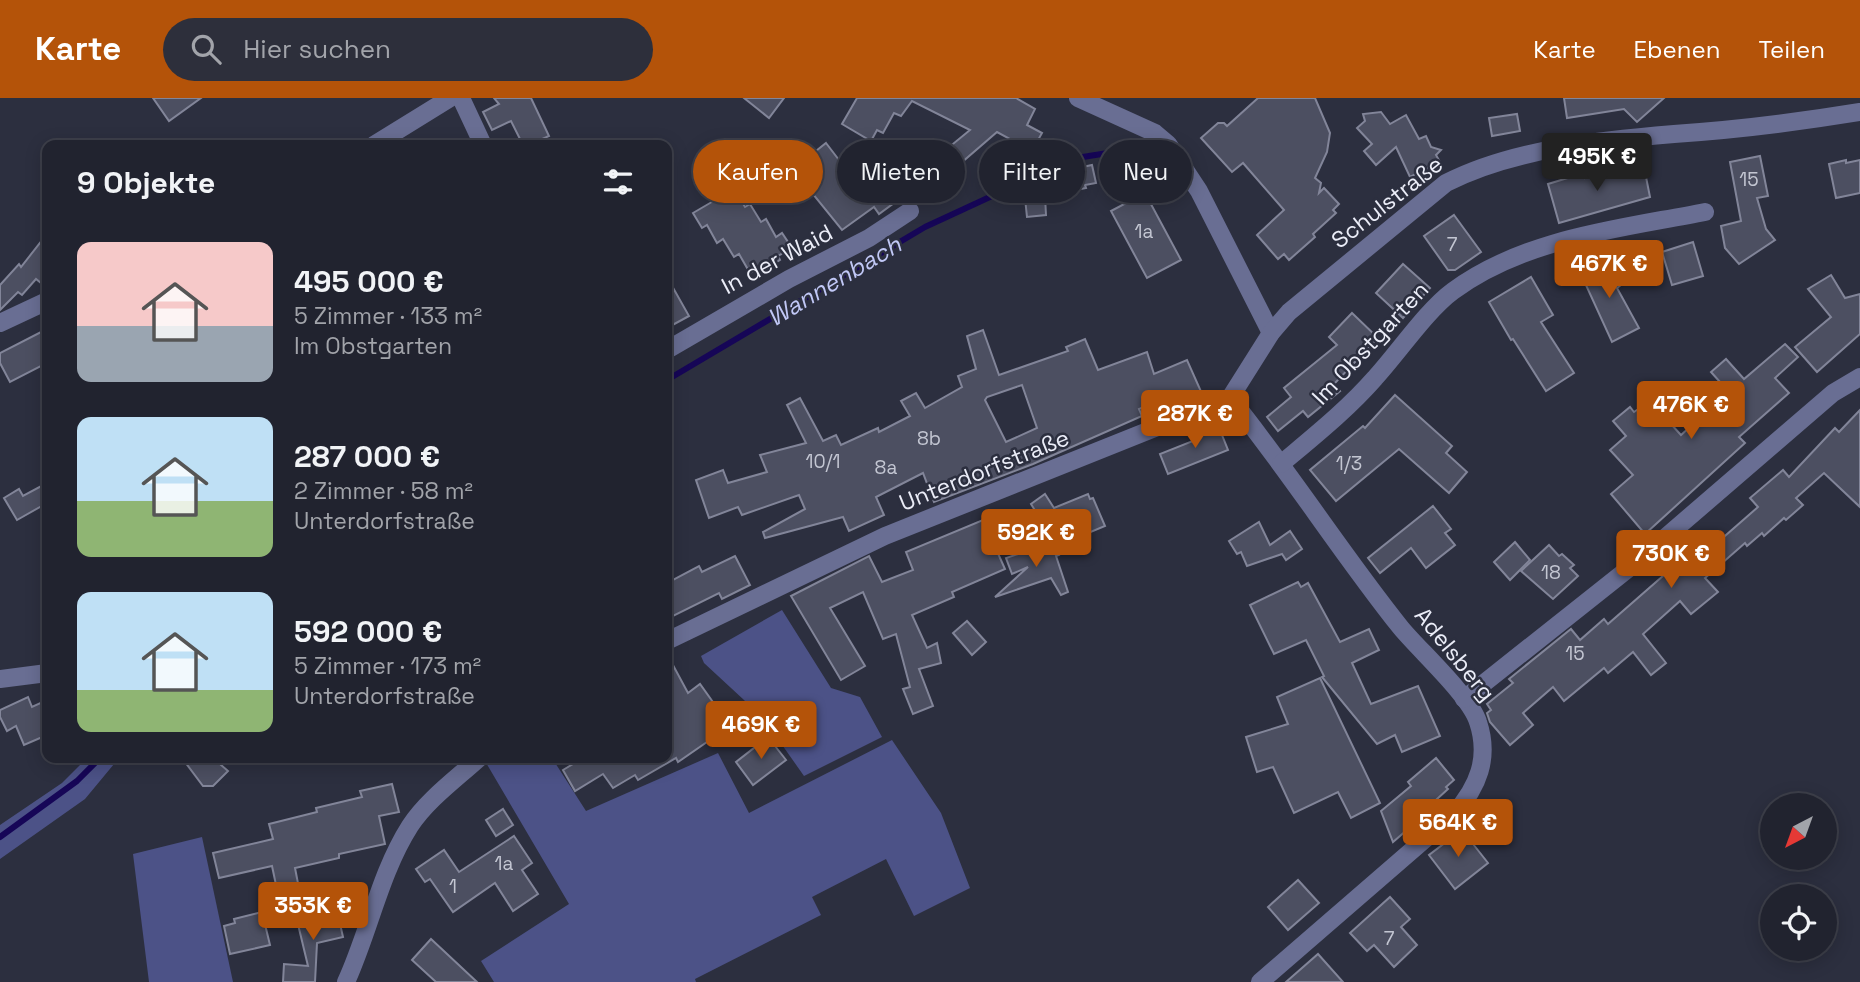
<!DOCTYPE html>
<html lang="de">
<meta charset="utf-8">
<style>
body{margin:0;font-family:"Space Grotesk",sans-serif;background:#2d2f3b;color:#f1f3f6;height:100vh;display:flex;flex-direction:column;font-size:26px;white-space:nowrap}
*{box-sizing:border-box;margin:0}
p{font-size:23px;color:#a2a4aa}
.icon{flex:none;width:38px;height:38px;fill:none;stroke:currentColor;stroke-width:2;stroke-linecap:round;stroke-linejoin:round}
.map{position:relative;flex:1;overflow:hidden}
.drawer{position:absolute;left:42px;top:42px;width:630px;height:623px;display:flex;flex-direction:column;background:#21232f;border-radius:14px;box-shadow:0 4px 18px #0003,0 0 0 2px #3e404b}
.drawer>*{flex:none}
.top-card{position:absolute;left:693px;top:42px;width:665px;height:63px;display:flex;gap:14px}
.needle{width:46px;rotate:221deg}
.fabs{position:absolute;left:1760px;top:695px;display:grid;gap:14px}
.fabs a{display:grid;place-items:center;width:77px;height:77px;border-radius:50%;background:#21232f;box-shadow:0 4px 18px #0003,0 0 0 2px #3e404b;font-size:35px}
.price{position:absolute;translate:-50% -60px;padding:0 16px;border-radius:7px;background:#b45309;color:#fff;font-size:23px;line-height:46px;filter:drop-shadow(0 2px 4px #0008)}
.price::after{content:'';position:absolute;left:50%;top:42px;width:21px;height:16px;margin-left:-10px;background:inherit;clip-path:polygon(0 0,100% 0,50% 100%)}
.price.selected{background:#222;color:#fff}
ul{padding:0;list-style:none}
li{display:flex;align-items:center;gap:21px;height:175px;padding:0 35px}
li span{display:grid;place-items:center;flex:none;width:196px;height:140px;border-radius:14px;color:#555}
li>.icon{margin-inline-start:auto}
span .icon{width:84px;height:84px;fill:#fffc;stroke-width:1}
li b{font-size:30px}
h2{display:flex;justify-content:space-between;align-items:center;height:84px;padding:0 35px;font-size:30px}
.tag{padding:0 24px;border-radius:32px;background:#21232f;box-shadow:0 4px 18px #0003,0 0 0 2px #3e404b;font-size:24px;line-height:63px}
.tag.selected{background:#b45309;color:#fff}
header{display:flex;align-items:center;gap:42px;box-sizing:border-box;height:98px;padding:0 35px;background:#b45309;color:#fff}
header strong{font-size:33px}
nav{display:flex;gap:38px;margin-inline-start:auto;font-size:24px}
.search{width:490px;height:63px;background:#2d2f3b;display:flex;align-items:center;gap:18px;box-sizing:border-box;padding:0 24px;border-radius:38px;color:#a2a4aa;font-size:26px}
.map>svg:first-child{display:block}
</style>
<header>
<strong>Karte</strong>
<div class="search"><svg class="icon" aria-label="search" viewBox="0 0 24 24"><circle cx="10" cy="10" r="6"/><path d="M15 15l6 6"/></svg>Hier suchen</div>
<nav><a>Karte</a><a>Ebenen</a><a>Teilen</a></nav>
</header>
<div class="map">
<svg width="1860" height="884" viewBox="0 0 1860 884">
<rect width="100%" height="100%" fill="#2c2f3f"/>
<g fill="#4c5287">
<path d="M782 512 831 590 860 599 882 639 804 678 773 634 744 602 704 565 701 558Z"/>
<path d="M892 642 941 715 970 790 914 818 886 761 812 799 821 817 695 881 696 884H494L481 863 569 806 485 663 489 660H552L586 713 718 655 749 715Z"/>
<path d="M87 660H119L85 701 0 761V727L62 685Z"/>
<path d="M202 739 233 884H149L133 756Z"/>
</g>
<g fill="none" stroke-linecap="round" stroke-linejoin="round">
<g stroke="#160657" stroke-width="6">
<path d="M1026 68 1152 48"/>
<path d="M667 282 925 129 1005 92"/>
<path d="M0 739 77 683 100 660"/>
</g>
</g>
<g fill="#4c4f61" stroke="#828599" stroke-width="2" fill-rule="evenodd">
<path d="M153 0H201L169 23Z"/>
<path d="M494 0H531L549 38 529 47H523L511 23 492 32 483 14 499 6Z"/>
<path d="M744 0H784L769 20Z"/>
<path d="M857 0H1016L1035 11 1027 27 1042 35 1032 53 997 34 961 65 948 50 970 32 912 3 901 18 894 15 883 35 877 32 871 43 842 26Z"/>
<path d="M1258 0H1315L1330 35 1327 54 1315 80 1321 85 1319 95 1324 90 1339 106 1333 112 1336 115 1313 136 1315 139 1289 162 1284 156 1278 161 1257 137 1284 112 1243 65 1232 74 1201 40 1218 25H1224L1227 28Z"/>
<path d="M1564 0H1664L1637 24 1624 11 1567 20Z"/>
<path d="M1381 14 1390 26 1406 17 1419 41 1426 38 1431 49 1441 52 1436 57 1440 64 1410 79 1396 49 1376 67 1364 53 1372 46 1357 30 1365 23 1363 16Z"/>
<path d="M1517 16 1520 33 1492 38 1489 20Z"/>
<path d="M826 45 862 92 876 82 894 105 879 116 874 109 842 132 808 90 796 69Z"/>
<path d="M1760 58 1768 98 1757 100 1766 131 1775 142 1739 166 1725 150 1721 128 1741 123 1730 64Z"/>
<path d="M1846 62V65L1860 62V95L1836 100 1829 66Z"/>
<path d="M1092 67 1096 85 1085 87 1086 90 1045 98 1046 117 1027 119 1025 100 1010 101 1045 77Z"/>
<path d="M1644 69 1650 99 1559 125 1548 86 1584 75 1585 80Z"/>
<path d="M734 91 745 109 750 106 761 124 766 121 776 139 782 135 792 150 778 158 780 162 766 171 763 167 750 175 739 156 734 159 723 141 717 145 707 127 702 130 693 115Z"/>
<path d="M1145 95 1181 162 1147 180 1111 113Z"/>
<path d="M1454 117 1481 154 1455 172H1448L1424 138Z"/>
<path d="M47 136V190L36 181 22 197 18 194 0 212V187L19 166 21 169Z"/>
<path d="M1693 144 1703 178 1672 187 1662 154Z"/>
<path d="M1608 160 1621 187 1617 190 1639 230 1612 244 1580 174Z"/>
<path d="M1403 166 1430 190 1403 220 1376 195Z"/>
<path d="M1831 177 1845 200 1860 196V236L1817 274 1795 249 1831 219 1808 191Z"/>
<path d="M667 179 689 218 667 230Z"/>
<path d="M1531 179 1553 217 1541 224 1574 275 1546 293 1513 241 1511 242 1489 204Z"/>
<path d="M1352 215 1378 240 1334 286 1340 293 1308 319 1303 313 1278 333 1267 319 1291 299 1284 290 1337 247 1329 239Z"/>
<path d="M47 231V265L10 284 0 265V255Z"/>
<path d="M983 232 999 277 1068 253 1066 249 1085 241 1098 272 1147 254 1154 276 1187 262 1203 298 1178 309 1172 297 1139 311 1142 318 1033 366 934 404 923 375 876 399 884 417 849 433 843 419 765 440 763 434 805 411 799 397 742 417 738 409 709 420 696 382 723 372 728 385 767 374 760 357 806 345 787 307 800 300 823 343 836 337 841 347 878 330 879 334 910 318 901 303 916 295 925 310 962 289 958 278 976 271 967 238ZM1022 287 1037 330 1006 344 985 302 987 299Z"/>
<path d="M1785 246 1798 259 1775 280 1789 295 1739 339 1745 345 1645 436 1611 396 1633 377 1610 352 1626 338 1613 323 1630 309 1634 314 1650 303 1681 337 1729 294 1711 274 1726 261 1744 281Z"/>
<path d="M1395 297 1452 348 1446 355 1467 374 1449 395 1399 351 1336 403 1310 372 1363 328 1365 330Z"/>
<path d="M1860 312V409L1824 375 1796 400 1803 407 1786 422 1784 420 1764 438 1762 435 1747 448 1745 445 1705 480 1718 494 1691 516 1680 503 1643 536 1666 565 1651 577 1633 554 1608 575 1604 570 1564 603 1553 589 1523 615 1533 627 1510 647 1490 624 1487 615 1491 612 1487 606 1513 585 1509 581 1571 531 1580 542 1604 521 1608 526 1711 436 1718 444 1758 409 1750 400 1783 372 1789 379 1835 330 1839 334Z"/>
<path d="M1218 327 1228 352 1168 376 1160 356 1193 343 1191 338Z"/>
<path d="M47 385V405L17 422 4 400 19 391 23 398Z"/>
<path d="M1045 396 1054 410 1088 396 1090 401 1093 400 1105 428 1057 448 1031 406Z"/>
<path d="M1433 408 1451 431 1445 435 1455 447 1426 470 1411 450 1380 475 1368 460Z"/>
<path d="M983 422 1005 471 952 494 954 499 912 517 927 550 937 545 941 565 919 571 933 608 913 616 903 591 910 589 896 536 883 541 863 494 830 510 865 568 841 582 791 498 869 458 882 484 913 472 906 454Z"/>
<path d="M1259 424 1270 447 1290 433 1302 451 1286 462 1282 456 1247 468 1241 454 1237 456 1229 443Z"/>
<path d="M1054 444 1059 457 1056 458 1068 494 1061 497 1051 480 995 499 1028 469 1012 476 1006 460Z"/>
<path d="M1515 444 1530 462 1510 482 1494 464Z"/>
<path d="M1549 447 1559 458 1562 456 1574 467 1570 470 1578 478 1553 501 1521 473Z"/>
<path d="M735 458 750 487 722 501 719 495 667 521V485L699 468 702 474Z"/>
<path d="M1298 484 1301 489 1308 485 1340 544 1369 531 1379 552 1352 565 1371 606 1418 588 1440 638 1402 654 1395 637 1377 646 1322 579 1324 578 1306 542 1274 556 1250 507Z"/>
<path d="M967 523 986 544 972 557 953 535Z"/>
<path d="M667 556 688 595 700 586 730 628 678 664 676 660 638 682 635 677 613 690 603 676 575 693 563 672 583 660H667Z"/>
<path d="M1320 580 1380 705 1351 720 1338 694 1294 715 1273 669 1257 674 1246 639 1288 626 1277 599Z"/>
<path d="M28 599 32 609 47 602V637L24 647 16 628 7 633 0 619V612Z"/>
<path d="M768 639 786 662 753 687 736 664Z"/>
<path d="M182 660H213L228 673 213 688H203Z"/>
<path d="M1436 660 1454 682 1446 689 1448 691 1436 702 1438 705 1393 744 1381 713 1411 688 1408 684Z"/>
<path d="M392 686 399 714 379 718 385 746 339 756V760L295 770 304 816 283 820 272 768 219 780 213 755 273 741 269 726 317 714 316 710 362 699 360 693Z"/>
<path d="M503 711 513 727 496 738 486 722Z"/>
<path d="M1462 732 1488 765 1455 791 1429 757Z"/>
<path d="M514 738 532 765 522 772 538 796 513 813 495 785 453 814 430 781 425 784 416 771 444 752 459 774Z"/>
<path d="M1298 782 1319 805 1288 832 1268 809Z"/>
<path d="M1390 799 1410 821 1401 829 1417 847 1394 869 1374 847 1367 853 1350 835Z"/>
<path d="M336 808 343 839 317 845 315 884H283L284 866 308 868 296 818Z"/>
<path d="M262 814 270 847 230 856 224 828 235 825 234 821Z"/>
<path d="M431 841 446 855 477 884H436L412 862Z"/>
<path d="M1318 856 1343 884H1286Z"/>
</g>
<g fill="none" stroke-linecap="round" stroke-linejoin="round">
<g stroke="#696e93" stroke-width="18">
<path d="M461 0 483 47"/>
<path d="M1078 0 1155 35 1168 46 1199 93 1271 235"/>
<path d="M374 47 450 0"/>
<path d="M0 225 47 203"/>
<path d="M667 252 789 181 869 140 910 113"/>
<path d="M1230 300C1290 374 1341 455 1401 530 1420 553 1470 598 1478 624 1490 660 1478 689 1454 716L1260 884"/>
<path d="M1281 366C1313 339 1347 312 1375 280 1398 255 1427 212 1453 193 1525 140 1619 131 1705 114"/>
<path d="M667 543 885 438 1230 300 1271 235 1289 214 1446 85C1512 51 1602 42 1674 36 1736 32 1799 24 1860 14"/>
<path d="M0 581 47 575"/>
<path d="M1464 601 1638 463 1833 295 1860 279"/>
<path d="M346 884C369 834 380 775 410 728 427 702 456 681 479 660"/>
</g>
</g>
<g text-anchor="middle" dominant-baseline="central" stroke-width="5" stroke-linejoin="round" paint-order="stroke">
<g font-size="19" fill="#c3c6d2">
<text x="1749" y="81">15</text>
<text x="1144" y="133">1a</text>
<text x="1452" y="146">7</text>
<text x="929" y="340">8b</text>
<text x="823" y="363">10/1</text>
<text x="1349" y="365">1/3</text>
<text x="886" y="369">8a</text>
<text x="1551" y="474">18</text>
<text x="1575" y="555">15</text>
<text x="504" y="765">1a</text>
<text x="453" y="788">1</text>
<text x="1389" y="840">7</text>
</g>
<g font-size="23" fill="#ebedf8" stroke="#2c2f3f">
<text transform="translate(1387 104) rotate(-38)">Schulstraße</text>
<text transform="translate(777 161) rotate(-28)">In der Waid</text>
<text transform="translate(1370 245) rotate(-47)">Im Obstgarten</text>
<text transform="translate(984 372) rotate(-22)">Unterdorfstraße</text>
<text transform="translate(1455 556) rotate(51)">Adelsberg</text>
</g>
<g font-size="24" font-style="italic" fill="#c1c8f6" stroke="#2c2f3f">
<text transform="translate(834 183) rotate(-31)">Wannenbach</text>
</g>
</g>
</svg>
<div class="fabs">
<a><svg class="needle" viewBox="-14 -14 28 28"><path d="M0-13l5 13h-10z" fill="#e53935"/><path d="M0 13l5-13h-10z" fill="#a2a4aa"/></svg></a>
<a><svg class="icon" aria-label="locate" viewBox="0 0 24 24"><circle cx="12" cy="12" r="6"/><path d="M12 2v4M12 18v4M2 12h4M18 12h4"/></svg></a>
</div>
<b class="price selected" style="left:1597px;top:95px">495K €</b>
<b class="price" style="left:1609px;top:202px">467K €</b>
<b class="price" style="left:1691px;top:343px">476K €</b>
<b class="price" style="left:1195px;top:352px">287K €</b>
<b class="price" style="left:1036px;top:471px">592K €</b>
<b class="price" style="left:1671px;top:492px">730K €</b>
<b class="price" style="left:761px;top:663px">469K €</b>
<b class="price" style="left:1458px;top:761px">564K €</b>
<b class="price" style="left:313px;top:844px">353K €</b>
<div class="top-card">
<a class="tag selected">Kaufen</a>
<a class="tag">Mieten</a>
<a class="tag">Filter</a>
<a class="tag">Neu</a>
</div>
<section class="drawer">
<h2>9 Objekte<svg class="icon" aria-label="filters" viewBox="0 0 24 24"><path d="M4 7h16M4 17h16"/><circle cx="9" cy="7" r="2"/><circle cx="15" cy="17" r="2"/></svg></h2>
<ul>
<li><span style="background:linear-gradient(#f6c9c9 60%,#9aa5b1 0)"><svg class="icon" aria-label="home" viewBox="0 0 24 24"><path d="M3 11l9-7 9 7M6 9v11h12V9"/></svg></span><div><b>495 000 €</b><p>5 Zimmer · 133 m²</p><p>Im Obstgarten</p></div></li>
<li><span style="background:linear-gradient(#bfe0f5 60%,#8fb573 0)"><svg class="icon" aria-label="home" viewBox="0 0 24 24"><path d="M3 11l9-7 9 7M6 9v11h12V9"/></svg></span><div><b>287 000 €</b><p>2 Zimmer · 58 m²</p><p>Unterdorfstraße</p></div></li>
<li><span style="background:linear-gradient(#bfe0f5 70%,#8fb573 0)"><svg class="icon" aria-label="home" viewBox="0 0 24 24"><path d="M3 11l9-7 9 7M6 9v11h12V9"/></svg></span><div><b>592 000 €</b><p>5 Zimmer · 173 m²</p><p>Unterdorfstraße</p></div></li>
</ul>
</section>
</div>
